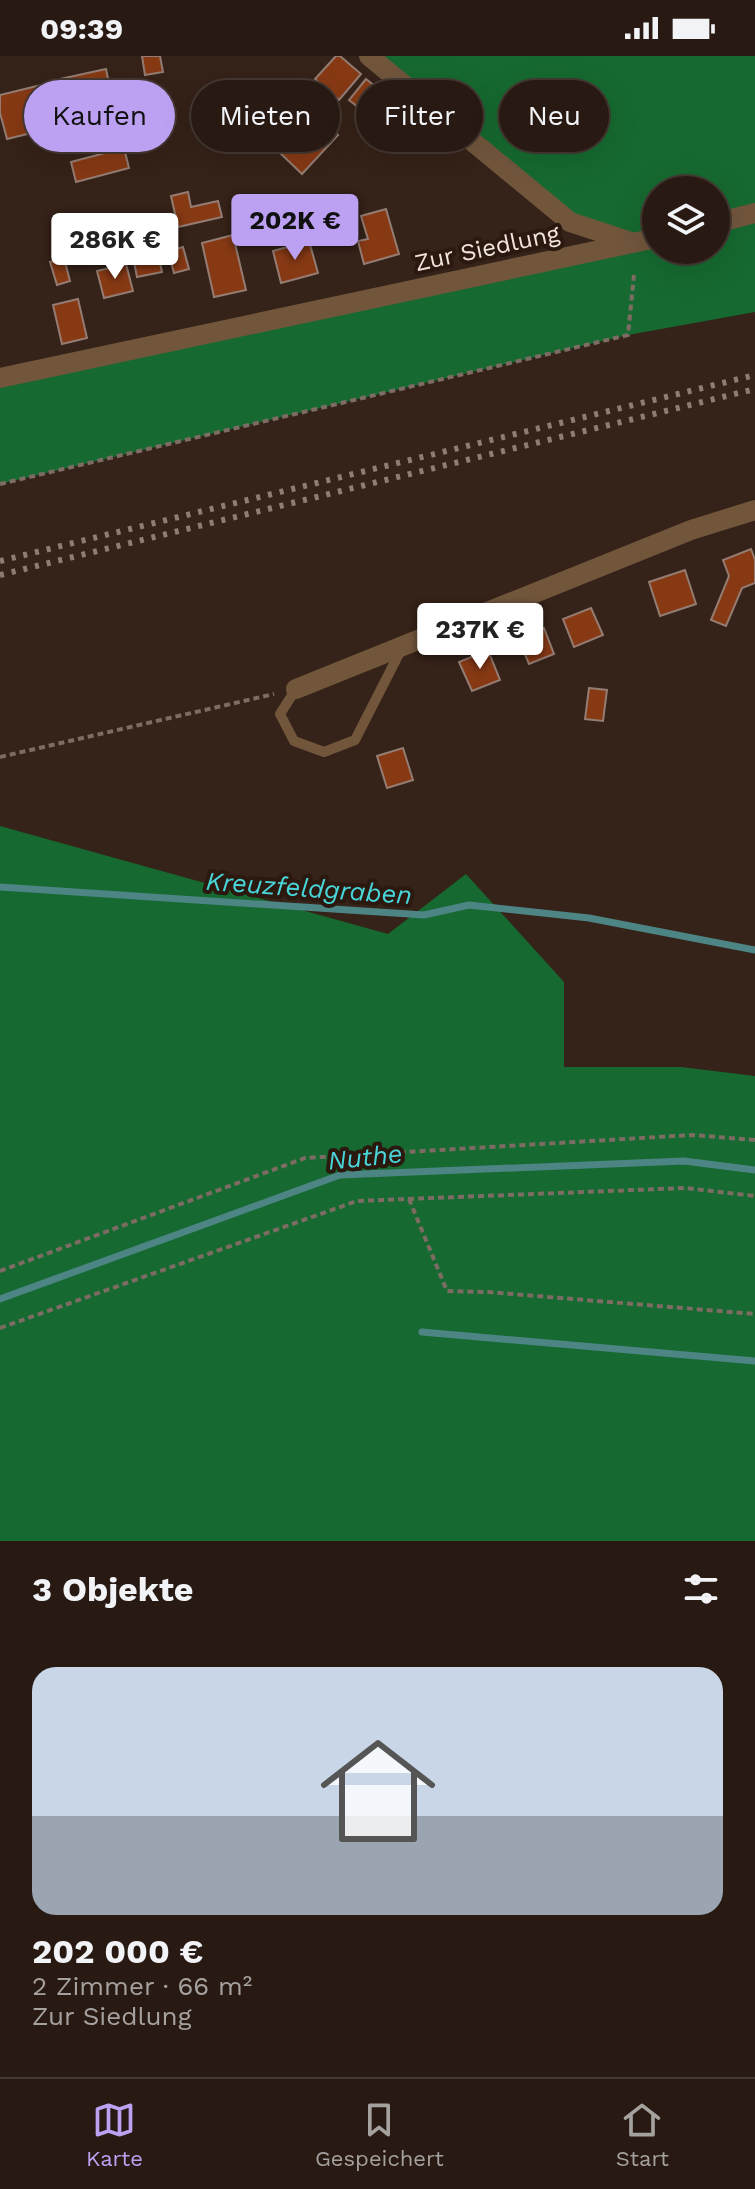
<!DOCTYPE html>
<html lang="de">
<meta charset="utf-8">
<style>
body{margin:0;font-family:"Work Sans",sans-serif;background:#342720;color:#f1f3f6;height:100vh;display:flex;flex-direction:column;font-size:30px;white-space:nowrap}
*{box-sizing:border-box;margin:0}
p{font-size:26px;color:#a5a19f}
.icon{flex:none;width:44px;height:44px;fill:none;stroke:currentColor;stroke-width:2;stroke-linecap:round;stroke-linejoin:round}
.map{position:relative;height:1485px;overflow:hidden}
.side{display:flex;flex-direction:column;background:#281a12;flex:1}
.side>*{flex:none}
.hud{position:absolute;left:24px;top:24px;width:708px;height:72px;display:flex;gap:16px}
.tools{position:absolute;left:642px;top:120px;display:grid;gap:16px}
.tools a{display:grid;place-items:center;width:88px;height:88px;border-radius:50%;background:#281a12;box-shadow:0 8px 32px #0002,0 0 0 2px #443832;font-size:40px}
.price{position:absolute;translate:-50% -68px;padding:0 18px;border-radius:8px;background:#fff;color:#222;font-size:26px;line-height:52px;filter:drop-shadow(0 2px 4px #0008)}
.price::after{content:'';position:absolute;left:50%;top:48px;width:24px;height:18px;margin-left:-12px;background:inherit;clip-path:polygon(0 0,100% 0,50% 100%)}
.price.active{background:#bca0f2;color:#111}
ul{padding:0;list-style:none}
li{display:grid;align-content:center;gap:16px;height:424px;padding:0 32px}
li+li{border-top:2px solid #443832}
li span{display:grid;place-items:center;height:248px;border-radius:24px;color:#555}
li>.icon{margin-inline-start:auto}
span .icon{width:144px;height:144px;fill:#fffc;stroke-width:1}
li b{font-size:34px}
h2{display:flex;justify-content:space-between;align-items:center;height:96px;padding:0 32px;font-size:34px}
.chip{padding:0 28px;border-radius:36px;background:#281a12;box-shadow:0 8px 32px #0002,0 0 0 2px #443832;font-size:28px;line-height:72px}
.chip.active{background:#bca0f2;color:#111}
.status{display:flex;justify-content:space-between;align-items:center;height:56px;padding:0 40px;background:#281a12;direction:ltr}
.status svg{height:22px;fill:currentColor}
.menu{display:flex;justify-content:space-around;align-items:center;height:112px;border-top:2px solid #443832;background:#281a12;font-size:22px;color:#a5a19f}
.menu a{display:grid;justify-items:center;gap:4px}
.menu .active{color:#bca0f2}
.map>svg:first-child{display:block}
</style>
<div class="status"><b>09:39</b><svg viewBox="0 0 49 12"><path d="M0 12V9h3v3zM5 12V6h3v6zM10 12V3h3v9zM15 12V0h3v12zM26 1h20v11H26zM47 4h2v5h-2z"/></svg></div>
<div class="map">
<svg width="755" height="1485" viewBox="0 0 755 1485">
<rect width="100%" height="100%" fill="#352218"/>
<g fill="#166930" fill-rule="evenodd">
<path d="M369 0H755V256L628 279 0 428V322L633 187 570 166ZM656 134H716V194H656Z"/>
<path d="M0 770 388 878 466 818 564 926V1011H681L755 1020V1485H0Z"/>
</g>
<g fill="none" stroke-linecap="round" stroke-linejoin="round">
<g stroke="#4d8484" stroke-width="7">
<path d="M0 831 424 859 469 849 589 862 755 894"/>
<path d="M0 1243 340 1119 684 1105 755 1114"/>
<path d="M422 1276 755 1305"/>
</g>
</g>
<g fill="#873914" stroke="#947c72" stroke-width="2">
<path d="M142 0H160L163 16 145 19Z"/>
<path d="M336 0H340L361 18 339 44 315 23Z"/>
<path d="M106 13 115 57 69 66 60 23Z"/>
<path d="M366 23 402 52 386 73 349 44Z"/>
<path d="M41 29 52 72 7 83 0 57V39Z"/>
<path d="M314 56 338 79 302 118 278 95Z"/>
<path d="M124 92 129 112 76 126 71 106Z"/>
<path d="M188 136 191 151 218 145 222 161 178 171 171 140Z"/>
<path d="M386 153 399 198 364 208 358 185 368 183 361 160Z"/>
<path d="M151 166 162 216 137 221 127 171Z"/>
<path d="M233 179 246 234 214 241 202 187Z"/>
<path d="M309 185 318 217 281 227 273 195Z"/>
<path d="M183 191 189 213 174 217 168 195Z"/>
<path d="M64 202 70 225 57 229 50 206Z"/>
<path d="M126 208 133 235 104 242 97 215Z"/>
<path d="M78 243 87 282 62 288 53 249Z"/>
<path d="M751 493 755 504V527L742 532 726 570 711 564 729 520 723 504Z"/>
<path d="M685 514 696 548 660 560 649 526Z"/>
<path d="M591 552 603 579 574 591 563 563Z"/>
<path d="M544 572 554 598 529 608 518 582Z"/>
<path d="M488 594 500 624 472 635 459 606Z"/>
<path d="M589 632 607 634 603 665 585 663Z"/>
<path d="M403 692 413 724 387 732 377 700Z"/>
</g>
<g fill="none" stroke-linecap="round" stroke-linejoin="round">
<g stroke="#7d6c63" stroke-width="4" stroke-dasharray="6 4" stroke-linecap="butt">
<path d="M0 428 628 279 634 219"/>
<path d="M0 701 274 638"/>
<path d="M409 1143 447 1235 488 1236 755 1258"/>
<path d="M0 1215 305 1102 692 1079 755 1084"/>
<path d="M0 1272 357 1145 685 1132 755 1140"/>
</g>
<path stroke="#71563c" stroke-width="10" d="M296 633 280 658 294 685 324 696 355 684 402 592"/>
<g stroke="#71563c" stroke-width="20">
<path d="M369 0 570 166 631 186"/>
<path d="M716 167 755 157"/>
<path d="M0 322 656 182"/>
<path d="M296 633 691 474 755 454"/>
</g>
<g stroke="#8d7d74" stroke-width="6" stroke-dasharray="4 8" stroke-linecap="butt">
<path d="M0 505 755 319"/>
<path d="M0 519 755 333"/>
</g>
</g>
<g text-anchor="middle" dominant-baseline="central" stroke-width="8" stroke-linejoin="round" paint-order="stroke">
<g font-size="24" fill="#f2e5de" stroke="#2b190f">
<text transform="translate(487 192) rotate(-12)">Zur Siedlung</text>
</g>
<g font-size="26" font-style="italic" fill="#49d6db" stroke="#2b190f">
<text transform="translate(309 832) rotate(4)">Kreuzfeldgraben</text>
<text transform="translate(365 1101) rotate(-6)">Nuthe</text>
</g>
</g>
</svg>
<div class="tools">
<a><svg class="icon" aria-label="layers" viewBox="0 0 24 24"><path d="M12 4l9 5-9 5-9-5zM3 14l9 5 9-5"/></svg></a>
</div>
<b class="price active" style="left:295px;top:206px">202K €</b>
<b class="price" style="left:115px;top:225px">286K €</b>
<b class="price" style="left:480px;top:615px">237K €</b>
<div class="hud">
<a class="chip active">Kaufen</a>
<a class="chip">Mieten</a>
<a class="chip">Filter</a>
<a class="chip">Neu</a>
</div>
</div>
<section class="side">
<h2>3 Objekte<svg class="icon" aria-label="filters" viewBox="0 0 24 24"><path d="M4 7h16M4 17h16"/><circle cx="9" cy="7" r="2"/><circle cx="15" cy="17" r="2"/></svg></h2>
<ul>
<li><span style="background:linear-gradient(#c9d6e8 60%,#9aa5b1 0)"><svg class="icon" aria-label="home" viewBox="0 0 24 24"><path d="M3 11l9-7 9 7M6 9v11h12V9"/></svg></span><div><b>202 000 €</b><p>2 Zimmer · 66 m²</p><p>Zur Siedlung</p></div></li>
</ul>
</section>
<nav class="menu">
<a class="active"><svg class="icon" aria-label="map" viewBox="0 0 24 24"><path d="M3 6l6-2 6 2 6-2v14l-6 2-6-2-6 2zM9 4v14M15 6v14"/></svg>Karte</a>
<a><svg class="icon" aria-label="saved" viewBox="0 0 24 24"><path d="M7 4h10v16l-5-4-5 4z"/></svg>Gespeichert</a>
<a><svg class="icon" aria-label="home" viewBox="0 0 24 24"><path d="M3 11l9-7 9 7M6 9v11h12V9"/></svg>Start</a>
</nav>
